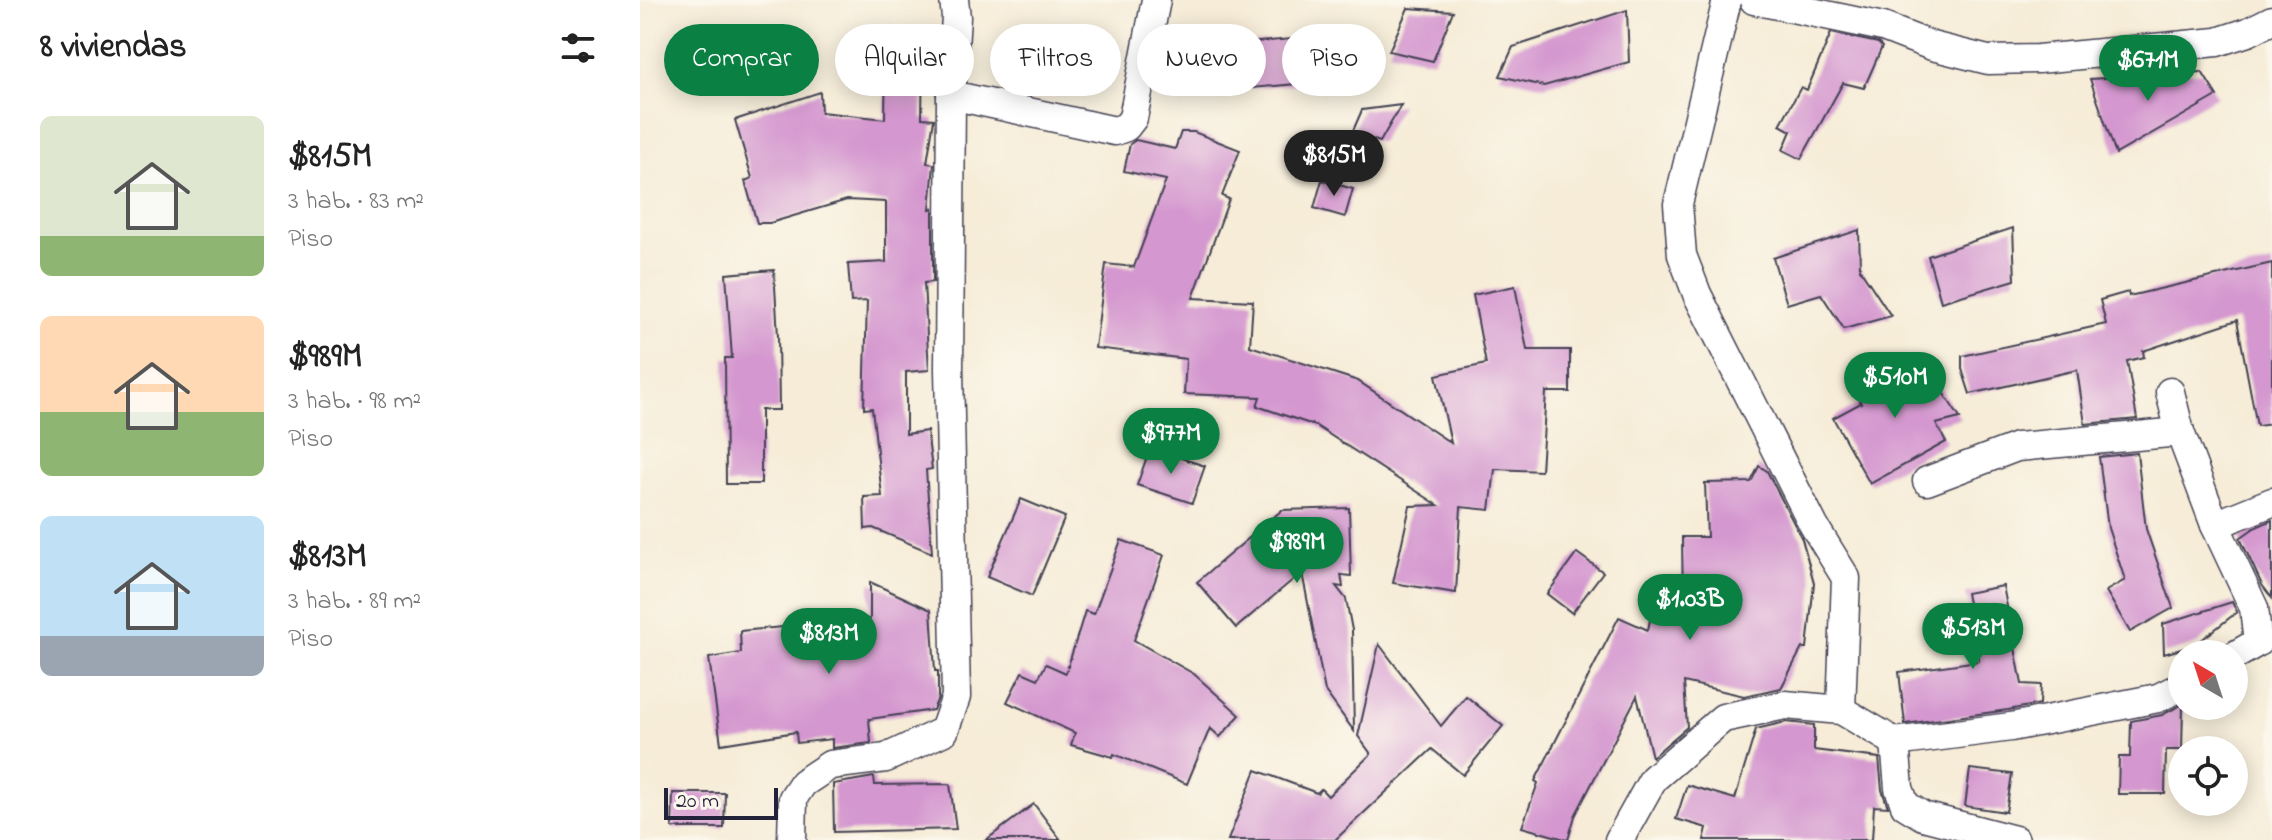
<!DOCTYPE html>
<html lang="es">
<meta charset="utf-8">
<style>
body{margin:0;font-family:"Indie Flower",sans-serif;background:#f2f2f2;color:#222;height:100vh;display:flex;flex-direction:column;font-size:30px;white-space:nowrap}
*{box-sizing:border-box;margin:0}
p{font-size:26px;color:#767676}
.icon{flex:none;width:44px;height:44px;fill:none;stroke:currentColor;stroke-width:2;stroke-linecap:round;stroke-linejoin:round}
.map{position:relative;flex:1;overflow:hidden}
.sheet{display:flex;flex-direction:column;background:#fff;width:640px}
.sheet>*{flex:none}
.hud{position:absolute;left:24px;top:24px;width:760px;height:72px;display:flex;gap:16px}
.needle{width:52px;rotate:321deg}
.buttons{position:absolute;left:1528px;top:640px;display:grid;gap:16px}
.buttons a{display:grid;place-items:center;width:80px;height:80px;border-radius:50%;background:#fff;box-shadow:0 4px 20px #0003;font-size:40px}
.scale{position:absolute;left:24px;bottom:20px;width:114px;box-sizing:border-box;padding-left:8px;border:4px solid #22223b;border-top:0;font-size:22px;line-height:28px;white-space:nowrap;color:#22223b;-webkit-text-stroke:6px #fbf7ec;paint-order:stroke}
.price{position:absolute;translate:-50% -68px;padding:0 18px;border-radius:28px;background:#0b8043;color:#fff;font-size:26px;line-height:52px;filter:drop-shadow(0 2px 4px #0008)}
.price::after{content:'';position:absolute;left:50%;top:48px;width:24px;height:18px;margin-left:-12px;background:inherit;clip-path:polygon(0 0,100% 0,50% 100%)}
.price.current{background:#222;color:#fff}
ul{padding:0;list-style:none}
li{display:flex;align-items:center;gap:24px;height:200px;padding:0 40px}
li span{display:grid;place-items:center;flex:none;width:224px;height:160px;border-radius:12px;color:#555}
li>.icon{margin-inline-start:auto}
span .icon{width:96px;height:96px;fill:#fffc;stroke-width:1}
li b{font-size:34px}
h2{display:flex;justify-content:space-between;align-items:center;height:96px;padding:0 40px;font-size:34px}
.tag{padding:0 28px;border-radius:36px;background:#fff;box-shadow:0 4px 20px #0003;font-size:28px;line-height:72px}
.tag.current{background:#0b8043;color:#fff}
main{display:flex;flex:1;min-height:0}
.map>svg:first-child{display:block}
</style>
<main>
<section class="sheet">
<h2>8 viviendas<svg class="icon" aria-label="filters" viewBox="0 0 24 24"><path d="M4 7h16M4 17h16"/><circle cx="9" cy="7" r="2"/><circle cx="15" cy="17" r="2"/></svg></h2>
<ul>
<li><span style="background:linear-gradient(#dfe7d0 75%,#8fb573 0)"><svg class="icon" aria-label="home" viewBox="0 0 24 24"><path d="M3 11l9-7 9 7M6 9v11h12V9"/></svg></span><div><b>$815M</b><p>3 hab. · 83 m²</p><p>Piso</p></div></li>
<li><span style="background:linear-gradient(#ffd9b3 60%,#8fb573 0)"><svg class="icon" aria-label="home" viewBox="0 0 24 24"><path d="M3 11l9-7 9 7M6 9v11h12V9"/></svg></span><div><b>$989M</b><p>3 hab. · 98 m²</p><p>Piso</p></div></li>
<li><span style="background:linear-gradient(#bfe0f5 75%,#9aa5b1 0)"><svg class="icon" aria-label="home" viewBox="0 0 24 24"><path d="M3 11l9-7 9 7M6 9v11h12V9"/></svg></span><div><b>$813M</b><p>3 hab. · 89 m²</p><p>Piso</p></div></li>
</ul>
</section>
<div class="map">
<svg width="1632" height="840" viewBox="0 0 1632 840">
<rect width="100%" height="100%" fill="#fbf7ec"/>
<filter id="ink" filterUnits="userSpaceOnUse"><feTurbulence type="fractalNoise" baseFrequency=".0125" numOctaves="2"/><feDisplacementMap in="SourceGraphic" scale="16" xChannelSelector="R" yChannelSelector="G"/><feConvolveMatrix kernelMatrix="1 2 1 2 8 2 1 2 1" color-interpolation-filters="sRGB"/></filter>
<filter id="wash" filterUnits="userSpaceOnUse"><feTurbulence type="fractalNoise" baseFrequency=".006" numOctaves="4" result="noise"/><feDisplacementMap in="SourceGraphic" scale="32" xChannelSelector="R" yChannelSelector="G"/><feGaussianBlur stdDeviation="1.8" result="paint"/><feColorMatrix in="noise" values="0 0 0 0 0 0 0 0 0 0 0 0 0 0 0 0 0 1.4 0 .05"/><feComposite in="paint" operator="in"/></filter>
<g filter="url(#wash)">
<rect width="100%" height="100%" fill="#f6ecd7"/>
<g id="blocks">
<g fill="#d497cf">
<path d="M768 8 813 11 793 61 749 51Z"/>
<path d="M987 10 989 62 904 86 860 76 873 47Z"/>
<path d="M1191 33 1238 43 1242 47 1224 88 1203 83 1161 159 1143 150 1151 131 1140 125 1161 87 1167 90Z"/>
<path d="M652 39 656 84 590 90 586 45Z"/>
<path d="M246 50 283 51 282 118 294 119 287 163 294 164 290 209 293 208V282L284 283 289 370 266 372V434L287 431 292 469 286 470 292 553 233 528 225 529 224 497 242 496 232 408 224 409 227 301 211 302 208 264 246 262V202L207 200 130 223H117L105 181 112 178 95 120 180 92 181 112 245 119Z"/>
<path d="M1562 72 1577 96 1476 154 1450 79Z"/>
<path d="M761 105 740 142 712 133 722 110Z"/>
<path d="M541 132H554L600 150 582 196 589 199 553 298 613 301 610 346 718 381 811 443 796 375 846 364 833 295 875 286 887 350H930V392H906L901 471 855 469 850 510 821 507 816 593 753 583 770 506 798 505 676 426 617 406 620 397 544 394 546 359 455 348 466 264 494 267 526 180 484 171 490 144 496 140 535 149Z"/>
<path d="M682 180 713 189 705 217 674 208Z"/>
<path d="M1373 228 1375 280 1301 302 1288 256Z"/>
<path d="M1219 230 1220 269 1251 316 1204 329 1181 294 1147 304 1133 258Z"/>
<path d="M1632 263V424L1617 426 1597 320 1503 351 1504 357 1487 361 1497 419 1445 424 1437 370 1330 394 1322 369V356L1466 324 1460 300 1488 292 1489 296Z"/>
<path d="M134 270 138 336 139 410H121V484H86L85 358H92L86 274Z"/>
<path d="M1284 364 1320 418 1296 424 1306 442 1230 484 1193 418 1221 403 1208 381Z"/>
<path d="M510 448 565 466 552 503 497 485Z"/>
<path d="M1497 453 1506 529 1533 608 1490 632 1466 591 1485 580 1468 528 1459 457Z"/>
<path d="M1119 466 1127 471 1162 539 1174 583 1167 648H1162L1141 688 1104 696 1044 682 1047 727 1012 757 997 696 935 816 928 840 882 827 898 783 895 781 979 617 1008 630 1015 595 1043 600 1042 537H1067L1065 483 1111 482Z"/>
<path d="M381 499 425 517 392 596 347 577Z"/>
<path d="M709 508 711 576 701 575 703 587 696 586 706 599 712 630 714 731 685 691 662 572 596 628 557 582 642 510Z"/>
<path d="M1632 520V598L1622 585 1600 538 1614 528Z"/>
<path d="M481 540 524 555 494 640 554 674 600 715 580 737 570 728 547 784 474 754 473 757 431 745 435 733 367 702 382 672 398 679 406 664 426 673 445 611 454 614Z"/>
<path d="M937 553 963 572 932 613 907 594Z"/>
<path d="M230 582 291 610 295 671H298V698L293 710 229 719 231 743 192 748V739L157 743 156 732 81 744 69 658 101 653 100 631 230 619Z"/>
<path d="M1363 586 1382 684 1401 685 1400 704 1368 710 1265 724 1259 672 1339 661 1326 593Z"/>
<path d="M1592 602 1597 612 1555 645 1524 654 1523 624Z"/>
<path d="M739 644 801 726 826 696 863 726 823 775 792 749 695 840H588L616 770 677 793 681 789 688 796 731 754 718 736Z"/>
<path d="M1541 705 1543 706 1542 750H1526L1525 794H1478L1479 757H1490L1491 721 1522 715Z"/>
<path d="M1146 722 1174 725V750L1239 758 1242 790 1248 807 1234 806 1232 840H1064L1067 828 1036 819 1047 785 1095 799 1116 729Z"/>
<path d="M1330 769 1372 774 1366 812 1325 806Z"/>
<path d="M234 777 235 785 310 784 316 829 194 832 193 784Z"/>
<path d="M33 793H85L84 828H32Z"/>
<path d="M394 804 421 840H346Z"/>
</g>
</g>
</g>
<g filter="url(#ink)">
<use href="#blocks" fill-opacity="0" stroke="#424052" stroke-width="2"/>
<g fill="none" stroke-linecap="round" stroke-linejoin="round">
<g stroke="#424052" stroke-width="31">
<g id="street">
<path d="M1087 0 1038 204 1042 255 1057 294 1174 526 1206 578 1201 710"/>
<path d="M1114 0 1243 27 1292 46 1348 60 1398 59 1577 42 1608 32 1632 20"/>
<path d="M311 95 475 131 486 127 493 118 516 0"/>
<path d="M1530 392 1540 432 1575 525 1614 608 1618 642 1594 656"/>
<path d="M1287 481 1377 447 1540 432"/>
<path d="M1575 525 1632 502"/>
<path d="M1255 742 1259 788 1265 805 1283 816 1375 840"/>
<path d="M152 840 153 798 163 783 190 765 246 758 304 731 316 697 309 369 311 95 316 17 314 0"/>
<path d="M979 840 1013 779 1083 718 1145 705 1201 710 1255 742 1371 727 1518 698 1542 686"/>
</g>
</g>
<use href="#street" stroke="#fff" stroke-width="28"/>
</g>
</g>
</svg>
<div class="buttons">
<a><svg class="needle" viewBox="-14 -14 28 28"><path d="M0-13l5 13h-10z" fill="#e53935"/><path d="M0 13l5-13h-10z" fill="#767676"/></svg></a>
<a><svg class="icon" aria-label="locate" viewBox="0 0 24 24"><circle cx="12" cy="12" r="6"/><path d="M12 2v4M12 18v4M2 12h4M18 12h4"/></svg></a>
</div>
<div class="scale">20 m</div>
<b class="price" style="left:1508px;top:103px">$671M</b>
<b class="price current" style="left:694px;top:198px">$815M</b>
<b class="price" style="left:1255px;top:420px">$510M</b>
<b class="price" style="left:531px;top:476px">$977M</b>
<b class="price" style="left:657px;top:585px">$989M</b>
<b class="price" style="left:1050px;top:642px">$1.03B</b>
<b class="price" style="left:1333px;top:671px">$513M</b>
<b class="price" style="left:189px;top:676px">$813M</b>
<div class="hud">
<a class="tag current">Comprar</a>
<a class="tag">Alquilar</a>
<a class="tag">Filtros</a>
<a class="tag">Nuevo</a>
<a class="tag">Piso</a>
</div>
</div>
</main>
